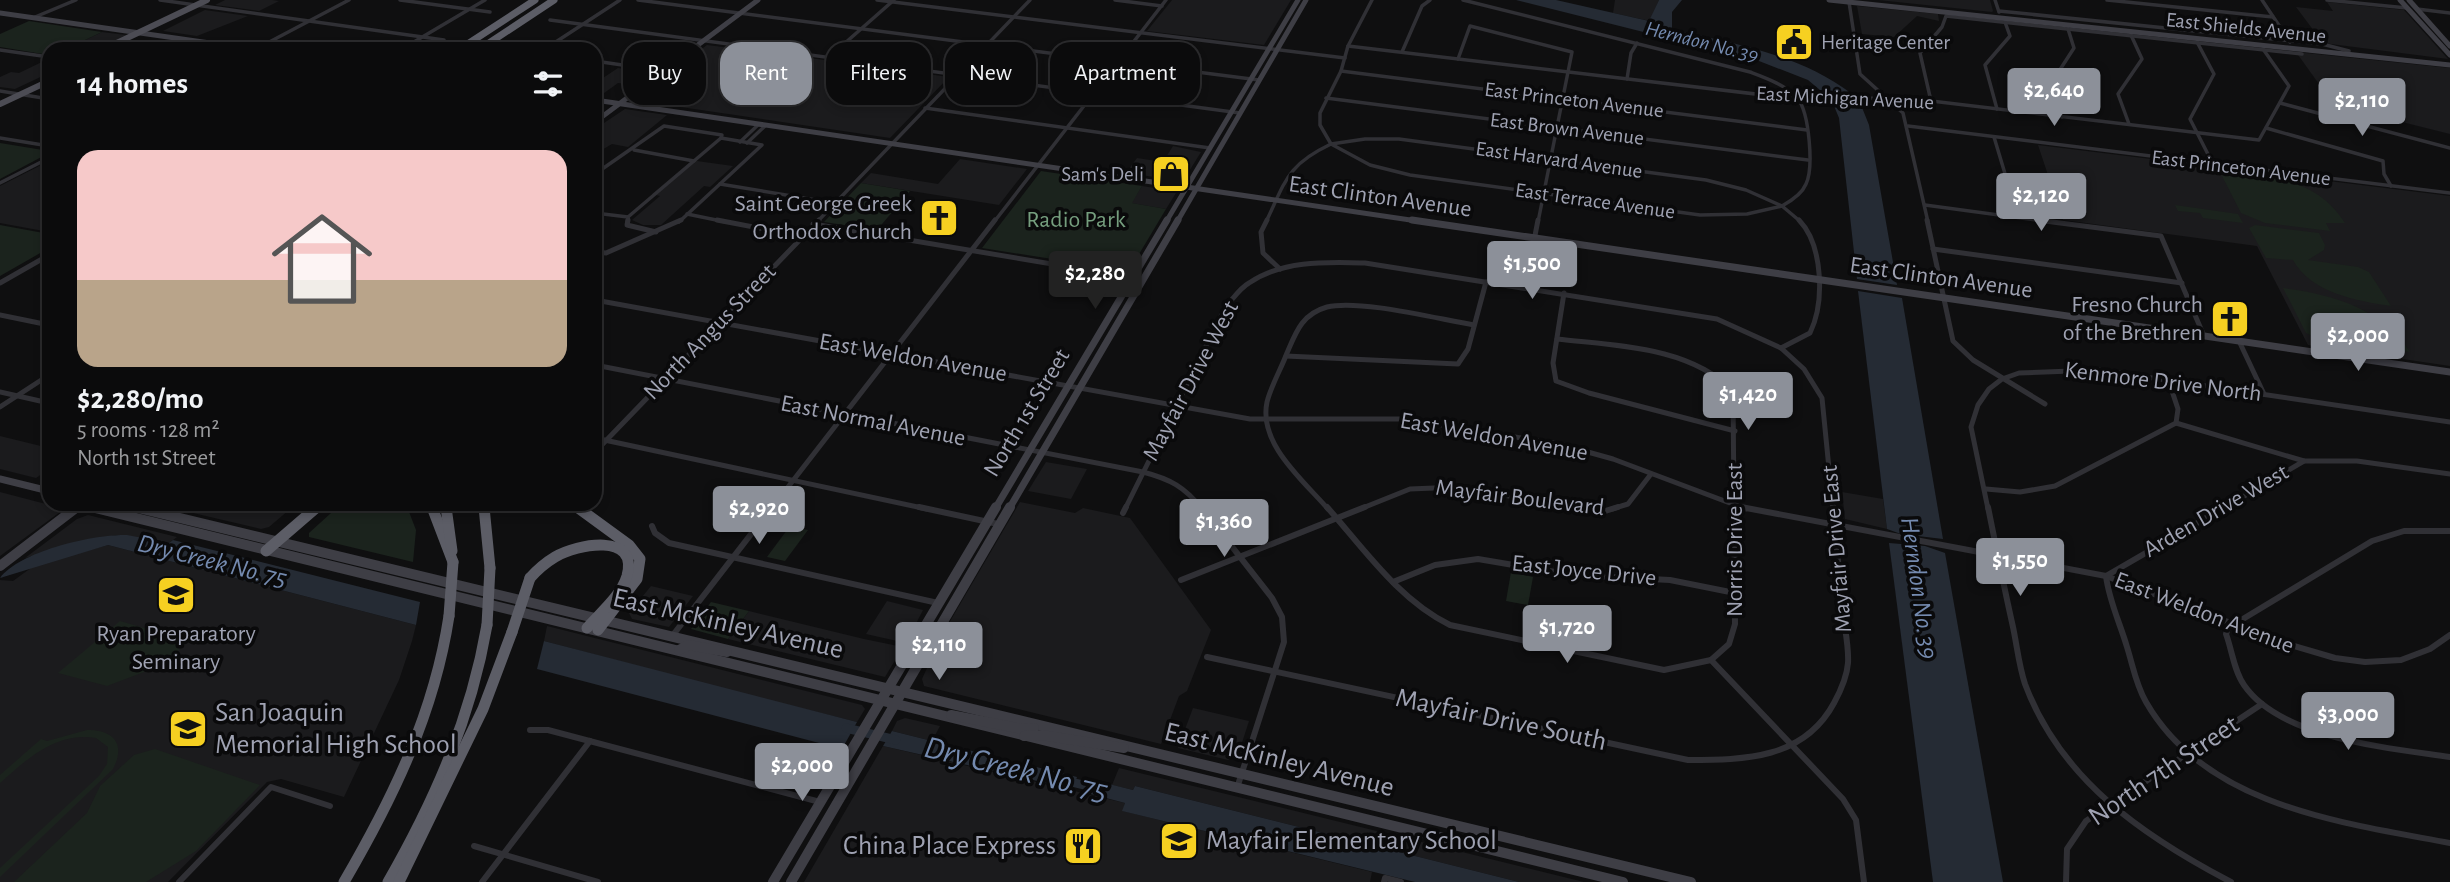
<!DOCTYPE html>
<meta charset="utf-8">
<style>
body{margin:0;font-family:"Alegreya Sans",sans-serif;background:#141415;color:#f1f3f6;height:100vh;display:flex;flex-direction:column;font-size:26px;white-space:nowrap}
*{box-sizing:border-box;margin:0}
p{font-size:23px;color:#9a9b9d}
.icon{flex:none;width:38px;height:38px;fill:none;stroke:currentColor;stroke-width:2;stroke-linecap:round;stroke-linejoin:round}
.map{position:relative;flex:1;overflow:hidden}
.drawer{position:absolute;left:42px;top:42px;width:560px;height:469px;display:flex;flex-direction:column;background:#0b0b0c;border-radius:21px;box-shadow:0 4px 10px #0003,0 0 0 2px #2b2b2d}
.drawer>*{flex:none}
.banner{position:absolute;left:623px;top:42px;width:665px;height:63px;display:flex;gap:14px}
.price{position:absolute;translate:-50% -60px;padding:0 16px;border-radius:7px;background:#8c9099;color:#fff;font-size:23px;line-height:46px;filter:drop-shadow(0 2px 4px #0008)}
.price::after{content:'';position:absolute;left:50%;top:42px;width:21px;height:16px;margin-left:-10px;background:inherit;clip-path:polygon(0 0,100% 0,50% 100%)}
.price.current{background:#222;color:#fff}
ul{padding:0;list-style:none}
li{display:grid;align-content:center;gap:14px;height:371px;padding:0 35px}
li span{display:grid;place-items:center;height:217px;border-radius:21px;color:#555}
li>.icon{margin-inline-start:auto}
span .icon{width:126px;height:126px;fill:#fffc;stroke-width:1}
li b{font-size:30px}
h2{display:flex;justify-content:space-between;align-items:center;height:84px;padding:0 35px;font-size:30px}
.tag{padding:0 24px;border-radius:21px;background:#0b0b0c;box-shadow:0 4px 10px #0003,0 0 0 2px #2b2b2d;font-size:24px;line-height:63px}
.tag.current{background:#8c9099;color:#fff}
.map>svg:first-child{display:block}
</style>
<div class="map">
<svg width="2450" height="882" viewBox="0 0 2450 882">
<rect width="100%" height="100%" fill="#0f0f10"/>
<g fill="#1b1b1d">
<path d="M225 0H272L279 1 259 11 215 5Z"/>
<path d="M1172 0H1291L1264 45 1147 31Z"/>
<path d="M1615 0H1659L1650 21 1613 13Z"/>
<path d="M1878 0H1990L1993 11 1992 12Z"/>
<path d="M2327 2 2404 10 2448 59 2323 43 2296 7 2333 11Z"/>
<path d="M1857 6 1938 14 1939 21 1917 16 1894 37 1862 34Z"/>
<path d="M205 10 248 16 197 36 163 31Z"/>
<path d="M102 32 126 35 99 49H66Z"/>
<path d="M681 41 692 43 659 67 637 64 654 52 665 53Z"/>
<path d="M707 45 825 60 949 77 890 138 633 100Z"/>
<path d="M2296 52 2450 68V134L2334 105Z"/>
<path d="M46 60 49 61V73L15 89 0 87V77L11 72 19 73Z"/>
<path d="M618 68 651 73 635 85 618 83 600 96 595 95V79L600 80Z"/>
<path d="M625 109 667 115 628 147 612 144 595 154V129Z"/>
<path d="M2038 145 2450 196V366L2308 345 2257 246 2063 220Z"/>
<path d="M1173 146 1201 152 1183 181 1126 173 1137 158 1163 162Z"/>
<path d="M960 159 1027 169 999 205 861 183 871 173 938 184Z"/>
<path d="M49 161V232L0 223V186Z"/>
<path d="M697 161 733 166 710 187 704 186 661 225H643L632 220 660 196 652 194 690 162Z"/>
<path d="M1142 186 1174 191 1176 193 1166 209 1131 203Z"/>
<path d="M0 436 49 448V469L36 478 0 469Z"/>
<path d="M1046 462 1087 469 1071 499 1028 491Z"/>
<path d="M0 492 61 508 60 512 0 556Z"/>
<path d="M1842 492 1883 499 1887 529 1845 519Z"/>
<path d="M1020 502 1075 513 1083 508 1130 518 1211 630 1187 691 1179 696 1161 744 924 686 922 679 942 635Z"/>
<path d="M155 504H296L269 527 261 529Z"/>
<path d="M88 515 177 537 169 543 116 535 25 558 77 519Z"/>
<path d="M108 545 416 625 412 641 399 680 344 797 281 779 267 782 168 882H0V580L13 581 35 565Z"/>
<path d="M651 586 693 596 669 627 632 619 629 613Z"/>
<path d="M887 601 923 610 906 643 866 634Z"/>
<path d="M749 611 864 639 903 647 885 677 728 639Z"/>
<path d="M547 626 862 705 865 709 857 722 720 688 544 641Z"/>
<path d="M1193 708 1249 721 1238 755 1228 760 1178 748Z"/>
<path d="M905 718 940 726 932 741 892 731 897 721Z"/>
<path d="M883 746 1125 803 1123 811 1372 872 1370 882H804Z"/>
<path d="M1119 768 1222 793 1584 882H1519L1135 786 1133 790 1112 785Z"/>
</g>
<g fill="#1b231d">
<path d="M29 21 102 32 66 49H49V55L0 47V34Z"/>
<path d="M0 143 49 151V153L0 179Z"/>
<path d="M1041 171 1142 186 1132 203 1166 209 1129 271 982 248Z"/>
<path d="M2221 174C2270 177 2316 177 2345 223H2326L2330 231 2265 223 2241 213Z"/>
<path d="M861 183 910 191 877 230 824 222Z"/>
<path d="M2175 205 2238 214 2243 223 2203 218 2200 213 2178 211Z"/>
<path d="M0 225 49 234V248L0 276Z"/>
<path d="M2255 225 2319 233 2325 245 2324 250 2308 260 2358 267 2369 272 2391 306C2357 301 2311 293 2293 260L2266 258 2249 228Z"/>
<path d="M2283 288C2332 294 2383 309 2410 352L2317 338 2306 333Z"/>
<path d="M341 504H406L416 530 413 562 309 537V533Z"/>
<path d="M790 526 808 530 785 561 767 557Z"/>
<path d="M1511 572 1533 577 1528 605 1506 601Z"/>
<path d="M711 602 749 611 728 639 691 629Z"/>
<path d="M120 621 189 641 160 666 107 686 58 673Z"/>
<path d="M87 730C114 730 126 744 113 769L0 877V868L99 776 107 764 108 747 96 738C57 731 27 759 0 783V775L41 739 47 741Z"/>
<path d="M155 749 260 785 196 851 146 882H14L87 813 100 786 134 755Z"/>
</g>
<g fill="#252b34">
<path d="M1516 0H1556L1649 21 1659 0H1682L1672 12V29C1735 44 1799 54 1852 94L1826 95 1808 80 1759 61Z"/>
<path d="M1837 99 1859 100 1869 125 1897 285 1857 279 1839 118 1832 101Z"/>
<path d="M1858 291 1902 298 1943 539 1901 534 1887 529Z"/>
<path d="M127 535 169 543 173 540 420 602 416 625 108 545 0 578C20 551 94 534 127 535Z"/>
<path d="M1889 543 1925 546 1945 553 2003 882H1933Z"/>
<path d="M544 641 857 722 842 749 537 669Z"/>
<path d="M892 731 1004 759 998 772 883 746Z"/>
<path d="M1020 763 1077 777 1072 790 1014 775Z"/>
<path d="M1093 780 1133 790 1135 786 1519 882H1415L1122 811 1125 803 1087 793Z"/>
</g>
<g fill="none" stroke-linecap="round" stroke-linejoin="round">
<g stroke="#252b34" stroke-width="9">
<path d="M846 728 896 740"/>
<path d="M992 763 1025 771"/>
<path d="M1067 781 1096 788"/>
</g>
<g stroke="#303035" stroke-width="3.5">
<path d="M160 0 444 40"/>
<path d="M400 0 490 12"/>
<path d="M638 0 1259 80"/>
<path d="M877 0 1345 58"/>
<path d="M1115 0 1162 6"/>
<path d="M1463 0 1750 72C1766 78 1786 85 1798 99 1809 113 1814 167 1806 184 1802 194 1791 201 1782 206L1801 222"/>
<path d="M1995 0 1999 12"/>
<path d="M2107 0 2273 17"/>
<path d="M2262 0 2290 42"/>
<path d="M2327 0 2407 8"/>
<path d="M1849 2 1860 74 1903 113 1928 222"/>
<path d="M2417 9 2450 13"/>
<path d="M1999 11 2322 44 2349 51"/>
<path d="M35 17 76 0"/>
<path d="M550 20 1240 113"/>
<path d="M2197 42 2214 74 2190 119 2213 164"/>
<path d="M1348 46 1798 99 1906 98 2259 140 2289 86 2263 49"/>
<path d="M256 49 349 0"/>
<path d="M402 49 485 0"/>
<path d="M545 49 620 0"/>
<path d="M0 50 49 57"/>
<path d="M1402 52 1422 6 1430 0"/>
<path d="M828 58 894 0"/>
<path d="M1458 59 1470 26 1572 52 1538 222"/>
<path d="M595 61 663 71"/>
<path d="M1341 71 1807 130"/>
<path d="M1627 79 1631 53 1637 43"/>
<path d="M0 91 49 99"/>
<path d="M1326 98 1808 160"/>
<path d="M1931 101 1920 53 1942 27 1946 16 2302 54"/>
<path d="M2280 103 2450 148"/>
<path d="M925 108 1210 148"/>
<path d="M1997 109 1985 65 2010 36 2005 22"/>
<path d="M2062 117 2050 85 2074 48 2068 29"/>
<path d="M2129 124 2118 94 2142 59 2131 35"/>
<path d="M1908 126 2450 193"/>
<path d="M2266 128 2383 161 2384 174 2391 186"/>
<path d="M1994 137 2018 217"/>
<path d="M0 138 49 146"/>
<path d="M740 142 759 124"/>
<path d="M747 143 766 125"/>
<path d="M1331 144 1370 165 1410 175 1700 215 1747 214 1782 206"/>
<path d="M1331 144 1365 139H1399L1706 180 1746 190 1782 206"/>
<path d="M634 150 694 161"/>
<path d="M595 174 664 126 722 135 721 138"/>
<path d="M0 183 49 158"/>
<path d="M720 184 834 203"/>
<path d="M1925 205 2051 222"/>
<path d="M595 213 628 217 721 138 762 145 679 222"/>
<path d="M687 214 726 222"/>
<path d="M627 222 628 217"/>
<path d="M817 222 1030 0"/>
<path d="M994 222 1166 0"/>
<path d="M1266 222C1286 180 1287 165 1331 144L1320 125V113L1341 71 1348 46 1372 0"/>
</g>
<g stroke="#303035" stroke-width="5">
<path d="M628 220 627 225 656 232"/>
<path d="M717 220 801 236"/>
<path d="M1267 220 1261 232 1263 253 1280 269"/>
<path d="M1927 220 1953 341 1973 360 2045 404"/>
<path d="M2037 220 2161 236 2204 336"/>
<path d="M813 224 1142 279"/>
<path d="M1933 249 2182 283"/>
<path d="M595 252 606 253 681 220"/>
<path d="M0 283 49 255"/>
<path d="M1525 287 1538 220"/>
<path d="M1564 293 1553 363 1556 381 1589 393 1735 431"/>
<path d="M595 300 1250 419H1404L1559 444 1613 459 1746 509"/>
<path d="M0 315 49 325"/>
<path d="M1557 339C1616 346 1689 346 1733 391L1734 509"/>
<path d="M2239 341 2264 394"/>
<path d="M1781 348 1810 333C1825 302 1823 245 1799 220"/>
<path d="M1286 356 1458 364 1468 349 1486 282"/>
<path d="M595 365 1143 472C1170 479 1185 487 1202 509"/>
<path d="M0 392 49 403"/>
<path d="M0 407 49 375"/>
<path d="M2176 423 2304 461H2357L2450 474"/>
<path d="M595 438 927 509"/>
<path d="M595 452 819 220"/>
<path d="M1986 489 2020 492 2055 486 2176 423 2178 409 2168 379"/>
<path d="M771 509 995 220"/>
<path d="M1125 509 1226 306C1233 299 1240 288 1249 283 1283 260 1326 262 1365 263L1717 319 1781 348 1804 369 1822 398 1833 509"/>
<path d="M1328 509C1304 481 1258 444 1267 402 1271 386 1281 369 1287 353 1296 332 1302 314 1327 307 1359 299 1438 319 1474 325"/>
<path d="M1360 509 1410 489 1458 487 1584 509"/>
<path d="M1612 509 1628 504 1651 474"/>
<path d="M1988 509 1971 427 1978 405 1989 389 2002 379 2019 373 2098 370 2450 422"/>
<path d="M2222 509 2304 461"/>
</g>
<g stroke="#303035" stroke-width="6">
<path d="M919 507 998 524"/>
<path d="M1201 507 1272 598 1282 617 1284 642 1237 788"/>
<path d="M1327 507C1364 549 1399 600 1450 625L1664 670 1711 660 1729 644 1735 624 1734 507"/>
<path d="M1573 507 1602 512 1618 507"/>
<path d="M1741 507 2106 576 2284 643 2335 658 2365 662 2401 660 2430 649 2450 635"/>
<path d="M1988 507C1996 547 2004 587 2013 627 2017 646 2019 666 2025 684 2061 780 2143 836 2231 882"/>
<path d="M2225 507 2106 576C2109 601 2120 623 2127 647 2133 666 2136 685 2146 702 2206 807 2344 823 2450 843"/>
<path d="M1123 513 1126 507"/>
<path d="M652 526 655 533 669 543 938 603"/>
<path d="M2450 531H2404L2372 541 2228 628 2226 634C2232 650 2234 671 2244 685 2281 739 2390 748 2450 757"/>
<path d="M1181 580 1365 507"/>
<path d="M1393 582 1435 565 1478 559 1573 575 1670 580 1735 593"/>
<path d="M673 635 772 507"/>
<path d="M1207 657 1688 760C1745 760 1804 759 1834 703 1840 692 1847 676 1848 663 1849 647 1845 630 1843 614 1840 579 1836 543 1833 507"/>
<path d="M1711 660 1843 799 1856 820 1864 882"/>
<path d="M530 730H548L820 802"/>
<path d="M474 846 598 882"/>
<path d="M179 882 271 787 330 806"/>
<path d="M482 882 590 741"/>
<path d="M1384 882 1385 878 1401 882"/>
<path d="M2066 882 2067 849 2086 821 2262 704"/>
</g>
<g stroke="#3e3e45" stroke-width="5">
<path d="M1829 0 2450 65"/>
<path d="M2400 0 2450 55"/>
<path d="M2409 0 2450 46"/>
<path d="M0 13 252 49"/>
<path d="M595 100 1424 222"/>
<path d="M595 122 758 0"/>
<path d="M1166 222 1298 0"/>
<path d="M1177 222 1306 0"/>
</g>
<g stroke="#3e3e45" stroke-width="7">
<path d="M1412 220 2450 372"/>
<path d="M0 479 49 491"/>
<path d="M89 504 92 509"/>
<path d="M121 504 141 509"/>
<path d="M75 509 81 504"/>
<path d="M995 509 1167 220"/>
<path d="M1009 509 1178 220"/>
</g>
<g stroke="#3e3e45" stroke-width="10">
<path d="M91 507 1623 882"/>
<path d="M134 507 1691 882"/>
<path d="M0 566 77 507"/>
<path d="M679 650 689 645 727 652"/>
<path d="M951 715 1022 729 1034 728"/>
<path d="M1024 736 1042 735 1124 748"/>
<path d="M773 882 996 507"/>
<path d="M791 882 1010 507"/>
</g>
<g stroke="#4c4c54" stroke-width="6">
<path d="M104 49 207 0"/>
<path d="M0 104 49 81"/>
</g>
<g stroke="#5c5d66" stroke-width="7">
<path d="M460 49 535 0"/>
<path d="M480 49 554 0"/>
</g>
<g stroke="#5c5d66" stroke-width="9">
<path d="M431 504 433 509"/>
<path d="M446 504 447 509"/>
<path d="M484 504V509"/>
<path d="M573 504 580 509"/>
<path d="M314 509 320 504"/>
</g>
<g stroke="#5c5d66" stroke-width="11">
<path d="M432 507 453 562"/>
<path d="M446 507 452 551"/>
<path d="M484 507 490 568"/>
<path d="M577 507 629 545 640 559 637 579 598 630"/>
<path d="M266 551 317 507"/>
<path d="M530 578C538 569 545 563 555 557 577 544 639 532 627 576 621 596 600 613 587 628"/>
<path d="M344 882C393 798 434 714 449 616"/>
<path d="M388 882C435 800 471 718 487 625"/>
<path d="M399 882 483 709 512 632"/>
</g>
<g stroke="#5c5d66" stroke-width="11">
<path d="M449 616 453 562"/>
<path d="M487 625 490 568"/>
<path d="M512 632 530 578"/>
</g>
</g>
<defs>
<g id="civic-square" transform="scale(2.0125)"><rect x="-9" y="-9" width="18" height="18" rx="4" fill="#f6d021" stroke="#0a0a0b"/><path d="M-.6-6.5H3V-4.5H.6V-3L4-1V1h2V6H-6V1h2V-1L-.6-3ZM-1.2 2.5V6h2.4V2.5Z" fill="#111"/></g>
<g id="shop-square" transform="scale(2.0125)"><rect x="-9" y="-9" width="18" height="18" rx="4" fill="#f6d021" stroke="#0a0a0b"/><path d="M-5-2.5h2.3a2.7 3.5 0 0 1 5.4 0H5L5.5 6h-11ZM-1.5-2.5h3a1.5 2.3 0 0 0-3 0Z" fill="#111"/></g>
<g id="church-square" transform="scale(2.0125)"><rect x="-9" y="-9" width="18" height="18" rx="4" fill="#f6d021" stroke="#0a0a0b"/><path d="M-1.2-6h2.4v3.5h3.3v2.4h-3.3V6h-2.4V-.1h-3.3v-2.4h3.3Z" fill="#111"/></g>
<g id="school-square" transform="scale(2.0125)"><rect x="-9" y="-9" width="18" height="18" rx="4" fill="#f6d021" stroke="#0a0a0b"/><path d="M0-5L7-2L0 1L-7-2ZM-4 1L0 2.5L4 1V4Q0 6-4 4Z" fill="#111"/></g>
<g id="restaurant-square" transform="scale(2.0125)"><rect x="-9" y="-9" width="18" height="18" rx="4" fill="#f6d021" stroke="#0a0a0b"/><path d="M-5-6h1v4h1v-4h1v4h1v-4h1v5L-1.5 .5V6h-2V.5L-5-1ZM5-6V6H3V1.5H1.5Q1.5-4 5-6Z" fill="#111"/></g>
</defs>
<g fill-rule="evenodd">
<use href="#civic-square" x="1794" y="42"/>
<use href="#shop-square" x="1171" y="174"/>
<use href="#church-square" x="939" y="218"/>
<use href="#church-square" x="2230" y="319"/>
<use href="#school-square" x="176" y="595"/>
<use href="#school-square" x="188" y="729"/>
<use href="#school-square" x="1179" y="841"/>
<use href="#restaurant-square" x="1083" y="846"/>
</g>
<g text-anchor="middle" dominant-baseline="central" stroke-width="7" stroke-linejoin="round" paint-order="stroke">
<g font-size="21" fill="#9fa2b2" stroke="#0a0a0b">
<text transform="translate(2246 28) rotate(6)">East Shields Avenue</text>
<text transform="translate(1845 98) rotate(3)">East Michigan Avenue</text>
<text transform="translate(1574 100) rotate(7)">East Princeton Avenue</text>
<text transform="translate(1567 129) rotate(7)">East Brown Avenue</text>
<text transform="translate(1559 160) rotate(8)">East Harvard Avenue</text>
<text transform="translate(2241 168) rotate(7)">East Princeton Avenue</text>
<text transform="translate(1595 201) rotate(8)">East Terrace Avenue</text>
</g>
<g font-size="21" font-style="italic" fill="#748aaf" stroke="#0a0a0b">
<text transform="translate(1702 42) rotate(14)">Herndon No. 39</text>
</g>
<g font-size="21" fill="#9fa2b2" stroke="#0a0a0b" text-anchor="start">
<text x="1821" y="42">Heritage Center</text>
<text x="1144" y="174" text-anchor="end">Sam's Deli</text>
</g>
<g font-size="24" fill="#9fa2b2" stroke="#0a0a0b">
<text transform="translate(1380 197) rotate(8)">East Clinton Avenue</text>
<text transform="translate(1941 278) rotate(8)">East Clinton Avenue</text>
<text transform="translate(710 332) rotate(-46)">North Angus Street</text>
<text transform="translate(913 358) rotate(10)">East Weldon Avenue</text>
<text transform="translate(1191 381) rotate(-62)">Mayfair Drive West</text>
<text transform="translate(2163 382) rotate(7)">Kenmore Drive North</text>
<text transform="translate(1027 413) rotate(-59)">North 1st Street</text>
<text transform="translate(873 421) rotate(11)">East Normal Avenue</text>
<text transform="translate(1494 437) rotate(10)">East Weldon Avenue</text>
<text transform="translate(1520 498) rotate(7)">Mayfair Boulevard</text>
<text transform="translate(2216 511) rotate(-30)">Arden Drive West</text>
<text transform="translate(1735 540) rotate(-90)">Norris Drive East</text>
<text transform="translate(1837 549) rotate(-95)">Mayfair Drive East</text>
<text transform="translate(1584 571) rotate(6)">East Joyce Drive</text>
<text transform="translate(2204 613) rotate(21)">East Weldon Avenue</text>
</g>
<g font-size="24" fill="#9fa2b2" stroke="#0a0a0b" text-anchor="end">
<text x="912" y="204">Saint George Greek<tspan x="912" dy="28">Orthodox Church</tspan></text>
<text x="2203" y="305">Fresno Church<tspan x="2203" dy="28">of the Brethren</tspan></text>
<text x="176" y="634" text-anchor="middle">Ryan Preparatory<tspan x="176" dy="28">Seminary</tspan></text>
</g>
<g font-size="24" fill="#759e7e" stroke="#0a0a0b">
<text x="1076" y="220">Radio Park</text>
</g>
<g font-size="26" font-style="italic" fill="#748aaf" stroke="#0a0a0b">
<text transform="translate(212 561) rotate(14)">Dry Creek No. 75</text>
<text transform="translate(1919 588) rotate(82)">Herndon No. 39</text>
</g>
<g font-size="28" fill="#9fa2b2" stroke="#0a0a0b">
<text transform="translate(728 624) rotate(13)">East McKinley Avenue</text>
<text transform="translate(1501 720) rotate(12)">Mayfair Drive South</text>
<text transform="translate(1279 760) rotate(14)">East McKinley Avenue</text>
<text transform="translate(2164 771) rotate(-34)">North 7th Street</text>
</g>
<g font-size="28" fill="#9fa2b2" stroke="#0a0a0b" text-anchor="start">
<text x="215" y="713">San Joaquin<tspan x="215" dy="32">Memorial High School</tspan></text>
<text x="1206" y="841">Mayfair Elementary School</text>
<text x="1056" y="846" text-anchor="end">China Place Express</text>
</g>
<g font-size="32" font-style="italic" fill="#748aaf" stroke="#0a0a0b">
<text transform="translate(1016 769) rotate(14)">Dry Creek No. 75</text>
</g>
</g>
</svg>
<b class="price" style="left:2054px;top:128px">$2,640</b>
<b class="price" style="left:2362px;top:138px">$2,110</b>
<b class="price" style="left:2041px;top:233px">$2,120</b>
<b class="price" style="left:1532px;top:301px">$1,500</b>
<b class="price current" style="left:1095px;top:311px">$2,280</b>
<b class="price" style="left:2358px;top:373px">$2,000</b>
<b class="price" style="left:1748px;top:432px">$1,420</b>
<b class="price" style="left:759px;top:546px">$2,920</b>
<b class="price" style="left:1224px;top:559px">$1,360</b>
<b class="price" style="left:2020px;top:598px">$1,550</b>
<b class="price" style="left:1567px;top:665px">$1,720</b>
<b class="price" style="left:939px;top:682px">$2,110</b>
<b class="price" style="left:2348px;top:752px">$3,000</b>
<b class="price" style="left:802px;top:803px">$2,000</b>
<div class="banner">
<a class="tag">Buy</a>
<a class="tag current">Rent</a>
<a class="tag">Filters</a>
<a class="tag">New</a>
<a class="tag">Apartment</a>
</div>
<section class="drawer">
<h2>14 homes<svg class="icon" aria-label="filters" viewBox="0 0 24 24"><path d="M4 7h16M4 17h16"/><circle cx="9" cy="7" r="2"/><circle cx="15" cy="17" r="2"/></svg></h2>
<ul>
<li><span style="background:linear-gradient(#f6c9c9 60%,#b9a48a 0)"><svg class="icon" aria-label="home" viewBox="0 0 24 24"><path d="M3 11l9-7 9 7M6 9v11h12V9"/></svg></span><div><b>$2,280/mo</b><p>5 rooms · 128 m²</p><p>North 1st Street</p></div></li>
</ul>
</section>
</div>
